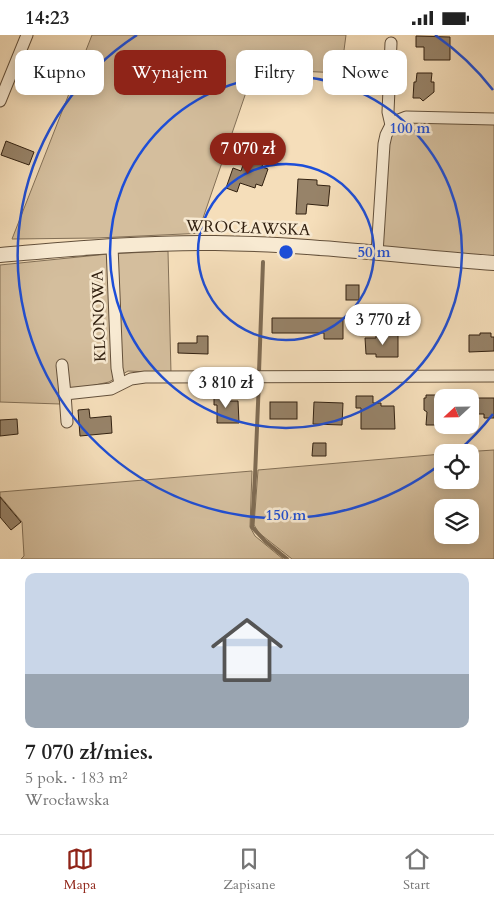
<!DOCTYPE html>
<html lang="pl">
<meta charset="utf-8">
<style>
body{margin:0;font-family:Cardo,serif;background:#f6f6f6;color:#222;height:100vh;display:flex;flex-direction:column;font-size:19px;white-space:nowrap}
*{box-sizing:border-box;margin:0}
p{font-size:16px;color:#767676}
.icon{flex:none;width:28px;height:28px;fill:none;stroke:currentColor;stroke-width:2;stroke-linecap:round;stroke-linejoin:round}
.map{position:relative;height:524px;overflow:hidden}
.panel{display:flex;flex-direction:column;background:#fff;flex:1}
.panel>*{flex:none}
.guide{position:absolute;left:15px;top:15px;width:465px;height:45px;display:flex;gap:10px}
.needle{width:32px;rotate:248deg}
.tools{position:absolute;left:434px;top:354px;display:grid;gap:10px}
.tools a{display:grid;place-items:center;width:45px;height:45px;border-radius:10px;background:#fff;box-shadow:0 2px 12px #0003;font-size:25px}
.price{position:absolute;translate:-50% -42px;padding:0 11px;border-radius:18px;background:#fff;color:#222;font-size:16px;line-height:32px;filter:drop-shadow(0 1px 2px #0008)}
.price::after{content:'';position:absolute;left:50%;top:30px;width:15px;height:11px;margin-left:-8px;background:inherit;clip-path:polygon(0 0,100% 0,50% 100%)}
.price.current{background:#8f2418;color:#fff}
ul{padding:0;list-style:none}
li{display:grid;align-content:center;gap:10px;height:265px;padding:0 25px}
li span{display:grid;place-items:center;height:155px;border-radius:10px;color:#555}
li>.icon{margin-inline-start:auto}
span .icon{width:90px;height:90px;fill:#fffc;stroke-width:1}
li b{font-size:21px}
.chip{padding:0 18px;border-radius:10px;background:#fff;box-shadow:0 2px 12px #0003;font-size:18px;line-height:45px}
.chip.current{background:#8f2418;color:#fff}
.status{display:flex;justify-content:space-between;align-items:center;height:35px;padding:0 25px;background:#fff;direction:ltr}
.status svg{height:14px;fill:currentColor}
.tabs{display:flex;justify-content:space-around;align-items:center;height:70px;border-top:1px solid #e0e0e0;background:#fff;font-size:14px;color:#767676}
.tabs a{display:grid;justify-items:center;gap:2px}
.tabs .current{color:#8f2418}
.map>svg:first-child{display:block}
</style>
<div class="status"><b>14:23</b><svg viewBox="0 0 49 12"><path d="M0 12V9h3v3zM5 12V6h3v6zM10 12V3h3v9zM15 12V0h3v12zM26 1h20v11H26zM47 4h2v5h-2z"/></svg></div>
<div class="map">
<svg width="494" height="524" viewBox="0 0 494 524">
<rect width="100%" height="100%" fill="#f5deba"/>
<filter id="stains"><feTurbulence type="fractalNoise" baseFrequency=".004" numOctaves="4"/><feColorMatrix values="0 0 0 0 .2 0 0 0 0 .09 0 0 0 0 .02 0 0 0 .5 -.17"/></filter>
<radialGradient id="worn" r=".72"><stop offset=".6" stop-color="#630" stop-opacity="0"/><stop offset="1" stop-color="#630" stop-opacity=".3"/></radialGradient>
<g fill="#d4be9d" stroke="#837057" fill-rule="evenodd">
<path d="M92 0H346L341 38 254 34 202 186 205 198 97 203 12 204Z"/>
<path d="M400 87H494V221L387 214 381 208 390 97Z"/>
<path d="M168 216 171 338 128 336 109 347 63 357 58 361 60 369 0 367V230L108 219Z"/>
<path d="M494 415V524H292L259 498 254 490 258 435 442 419V445H470V418L463 417ZM442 472H470V500H442Z"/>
<path d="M252 436 250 492 255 501 283 524H21L24 521 22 487 0 461V457Z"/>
</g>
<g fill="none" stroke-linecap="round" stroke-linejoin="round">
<g stroke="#7f6c54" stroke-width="4">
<path d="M259 337 263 227"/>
<path d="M259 345 255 441 252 492 265 506 287 524"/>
</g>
</g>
<g fill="#978369" stroke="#322111">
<path d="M416 1 450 2V25H424V12H416Z"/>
<path d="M417 38H432L431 47H434V57L423 66 420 63H413L414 47H416Z"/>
<path d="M6 106 34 117 29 130 1 120Z"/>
<path d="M246 121 263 127 262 132 268 134 262 151 256 149 255 153 240 148 237 157 226 153 233 133 241 136Z"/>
<path d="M298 144 317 145V150L330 151 328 171 307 169 306 179H296Z"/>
<rect x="346" y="250" width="13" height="15"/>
<path d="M272 283H343V304H324V298H272Z"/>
<path d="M480 298H491V302H494V316L469 317V300H480Z"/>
<path d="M376 299H398V322H376V319H366L365 303H376Z"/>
<path d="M197 301H208V319L178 318V308H197Z"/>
<path d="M214 358H228V366H238L239 388H217V370H214Z"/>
<path d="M426 360H441L440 363H442V380H440V390H426L427 377 424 375V363H426Z"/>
<path d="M356 361H373V368H381V371H394L395 394H361V373H356Z"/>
<path d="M478 363H494V383H484V379H478Z"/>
<rect x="270" y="367" width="27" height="17"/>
<path d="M314 367 343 368 342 390 313 389Z"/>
<path d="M89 374 90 383 111 381 112 398 80 401 78 375Z"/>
<path d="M17 384 18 399 0 401V385Z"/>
<path d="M313 408H326V421H312Z"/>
<path d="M0 462 21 487 11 495 0 482Z"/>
</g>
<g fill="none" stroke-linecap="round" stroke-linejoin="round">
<g stroke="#63503b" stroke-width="13">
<g id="minor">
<path d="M0 66 27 0"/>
<path d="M391 90 396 86 406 82 494 84"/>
<path d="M112 211 117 333 120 349"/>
<path d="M377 218 384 109 386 100 391 90 388 77 391 8"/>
<path d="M62 330 65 359"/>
<path d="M67 387 65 359 111 354 131 344 145 342 494 341"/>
</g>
</g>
<g stroke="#63503b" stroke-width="16">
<path id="tertiary" d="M0 220C72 214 143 207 215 208 308 209 401 221 494 228"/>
</g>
<use href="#minor" stroke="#f8ead2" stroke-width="11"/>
<use href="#tertiary" stroke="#f8ead2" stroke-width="14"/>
</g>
<g fill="none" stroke="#1d4ed8" stroke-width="2.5">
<circle cx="286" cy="217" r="88"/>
<circle cx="286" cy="217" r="176"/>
<path d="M493 379A263 263 0 0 1 457 417M442 428A263 263 0 1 1 137 0M435 0A263 263 0 0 1 493 55"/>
</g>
<g text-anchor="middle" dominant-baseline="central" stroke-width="5" stroke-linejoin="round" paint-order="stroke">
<g font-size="16" fill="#322111" stroke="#f8ead2">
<text transform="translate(248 193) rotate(2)">WROCŁAWSKA</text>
<text transform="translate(99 281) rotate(-92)">KLONOWA</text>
</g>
</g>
<circle cx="286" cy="217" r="8" fill="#1d4ed8" stroke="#f8ead2" stroke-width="2.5"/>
<g font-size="15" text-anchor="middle" font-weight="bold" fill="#1d4ed8" stroke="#f8ead2" stroke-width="5" stroke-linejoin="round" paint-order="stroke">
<text x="410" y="98">100 m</text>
<text x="374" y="222">50 m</text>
<text x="286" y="485">150 m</text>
</g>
<rect width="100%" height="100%" filter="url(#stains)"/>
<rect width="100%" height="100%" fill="url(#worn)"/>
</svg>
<div class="tools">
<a><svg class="needle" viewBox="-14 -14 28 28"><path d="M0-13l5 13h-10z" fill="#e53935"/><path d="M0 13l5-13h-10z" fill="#767676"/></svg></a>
<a><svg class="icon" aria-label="locate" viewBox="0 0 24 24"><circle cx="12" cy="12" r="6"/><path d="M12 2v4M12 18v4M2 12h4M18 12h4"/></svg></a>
<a><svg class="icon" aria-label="layers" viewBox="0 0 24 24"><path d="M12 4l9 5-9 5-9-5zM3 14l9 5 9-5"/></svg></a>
</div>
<b class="price current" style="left:248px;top:140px">7 070 zł</b>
<b class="price" style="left:383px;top:311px">3 770 zł</b>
<b class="price" style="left:226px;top:374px">3 810 zł</b>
<div class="guide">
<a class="chip">Kupno</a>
<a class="chip current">Wynajem</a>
<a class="chip">Filtry</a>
<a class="chip">Nowe</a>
</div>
</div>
<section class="panel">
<ul>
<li><span style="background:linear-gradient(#c9d6e8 65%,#9aa5b1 0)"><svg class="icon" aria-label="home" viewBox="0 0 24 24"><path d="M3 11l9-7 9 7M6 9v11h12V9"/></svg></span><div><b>7 070 zł/mies.</b><p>5 pok. · 183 m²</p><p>Wrocławska</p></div></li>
</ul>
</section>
<nav class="tabs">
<a class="current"><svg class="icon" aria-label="map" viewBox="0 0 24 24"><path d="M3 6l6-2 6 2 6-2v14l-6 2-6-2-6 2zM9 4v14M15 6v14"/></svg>Mapa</a>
<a><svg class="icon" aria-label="saved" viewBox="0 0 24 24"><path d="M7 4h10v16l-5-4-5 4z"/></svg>Zapisane</a>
<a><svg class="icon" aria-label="home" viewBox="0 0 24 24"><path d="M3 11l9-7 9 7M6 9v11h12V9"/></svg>Start</a>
</nav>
